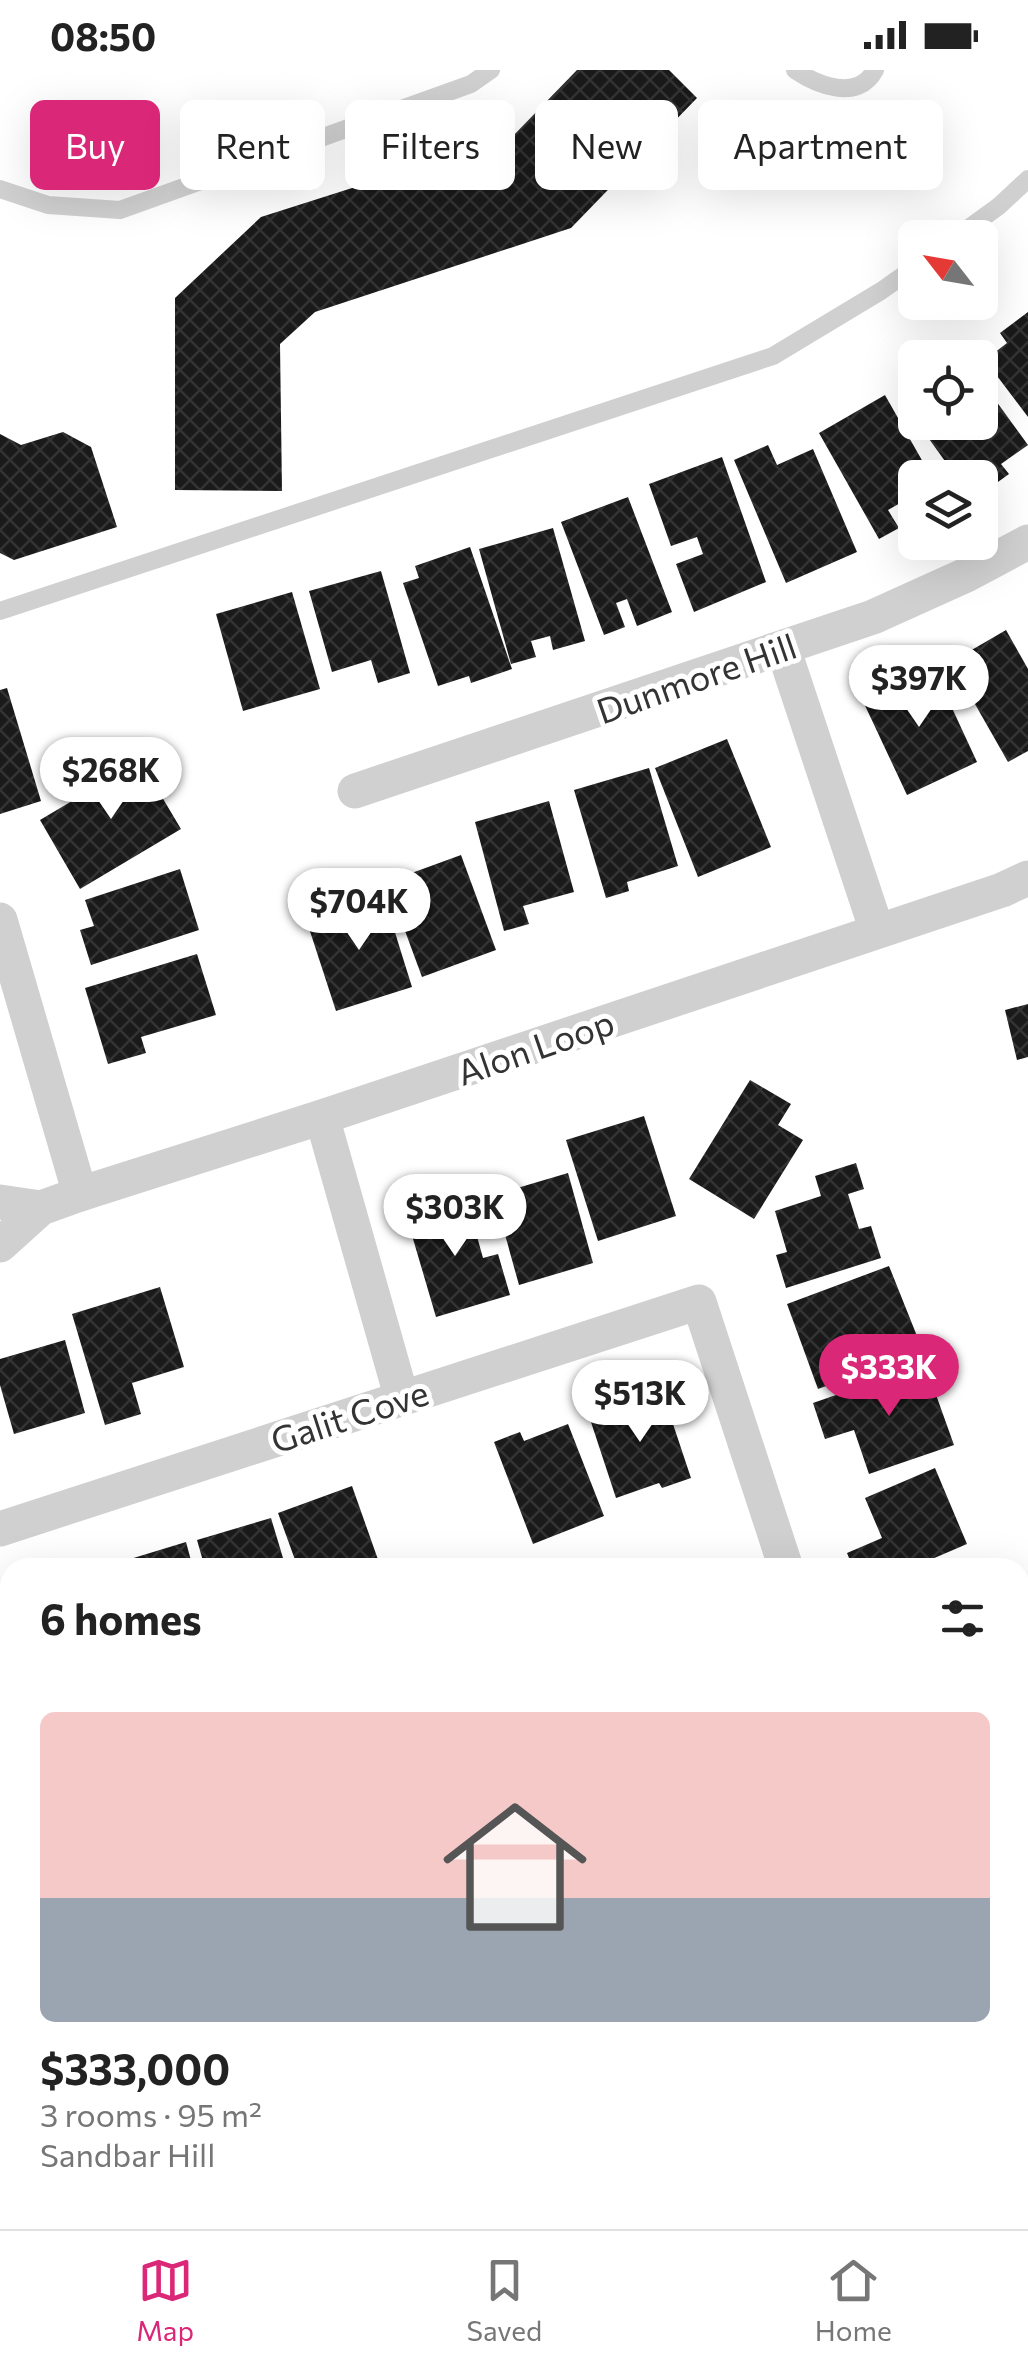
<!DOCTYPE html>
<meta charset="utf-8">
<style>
body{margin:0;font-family:Commissioner,sans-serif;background:#f6f6f6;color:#222;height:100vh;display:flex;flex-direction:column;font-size:38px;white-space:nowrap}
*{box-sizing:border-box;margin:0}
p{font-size:32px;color:#767676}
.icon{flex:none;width:55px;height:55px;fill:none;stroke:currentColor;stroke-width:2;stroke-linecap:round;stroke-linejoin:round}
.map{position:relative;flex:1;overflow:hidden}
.drawer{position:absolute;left:0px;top:1488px;width:1030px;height:672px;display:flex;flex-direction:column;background:#fff;border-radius:30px 30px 0 0;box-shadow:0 10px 40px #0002}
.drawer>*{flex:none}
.banner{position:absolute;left:30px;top:30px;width:970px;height:90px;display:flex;gap:20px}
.needle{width:65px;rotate:301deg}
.tools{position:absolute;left:898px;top:150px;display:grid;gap:20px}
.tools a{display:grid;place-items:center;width:100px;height:100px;border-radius:15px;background:#fff;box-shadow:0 10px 40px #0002;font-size:50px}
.price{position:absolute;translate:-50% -85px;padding:0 22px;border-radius:35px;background:#fff;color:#222;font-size:32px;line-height:65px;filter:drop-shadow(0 2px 5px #0008)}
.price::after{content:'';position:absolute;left:50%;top:60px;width:30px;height:22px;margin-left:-15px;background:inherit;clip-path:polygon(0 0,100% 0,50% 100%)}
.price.active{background:#db2777;color:#fff}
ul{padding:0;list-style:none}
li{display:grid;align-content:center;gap:20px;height:530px;padding:0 40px}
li+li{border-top:2px solid #e0e0e0}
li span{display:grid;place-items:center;height:310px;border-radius:15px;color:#555}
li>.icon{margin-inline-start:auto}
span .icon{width:180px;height:180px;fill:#fffc;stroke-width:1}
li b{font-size:42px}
h2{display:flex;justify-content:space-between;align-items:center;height:120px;padding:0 40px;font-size:42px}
.chip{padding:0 35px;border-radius:15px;background:#fff;box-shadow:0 10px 40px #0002;font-size:35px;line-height:90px}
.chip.active{background:#db2777;color:#fff}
.status{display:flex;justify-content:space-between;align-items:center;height:70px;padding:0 50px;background:#fff;direction:ltr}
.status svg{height:28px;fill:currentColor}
.tab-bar{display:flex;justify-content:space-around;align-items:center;height:140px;border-top:2px solid #e0e0e0;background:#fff;font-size:28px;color:#767676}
.tab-bar a{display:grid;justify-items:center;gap:5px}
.tab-bar .active{color:#db2777}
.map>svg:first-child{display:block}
</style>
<div class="status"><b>08:50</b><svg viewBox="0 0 49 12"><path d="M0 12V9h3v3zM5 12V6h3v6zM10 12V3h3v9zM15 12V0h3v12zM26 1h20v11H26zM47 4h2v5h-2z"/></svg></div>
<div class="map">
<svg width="1028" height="2159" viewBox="0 0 1028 2159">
<defs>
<pattern id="building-cross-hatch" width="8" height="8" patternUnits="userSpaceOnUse" patternTransform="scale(2.5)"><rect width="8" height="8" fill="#1a1a1a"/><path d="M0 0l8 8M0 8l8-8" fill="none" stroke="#333"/></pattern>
</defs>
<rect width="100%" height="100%" fill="#fff"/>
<g fill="url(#building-cross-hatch)">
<path d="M577 0H669L697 28 571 158 315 242 280 274 282 421 175 420V228L261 147 512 67Z"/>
<path d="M1028 242V347L985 290 1007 273 1000 263Z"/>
<path d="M980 309 1028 375 1001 394 1009 404 980 425V408H957L917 352H980Z"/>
<path d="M885 325 932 408H915V455L902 432 888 440 899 458 879 469 819 363Z"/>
<path d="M63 362 91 377 117 457 14 490 0 483V364L21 375Z"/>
<path d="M768 375 777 395 813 379 857 482 786 513 734 390Z"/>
<path d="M722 387 766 512 694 542 676 494 703 484 697 467 671 476 649 414Z"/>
<path d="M628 427 672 542 637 556 627 529 616 533 625 557 604 565 561 452Z"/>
<path d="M553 458 585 571 553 580 550 566 531 571 536 587 511 594 479 479Z"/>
<path d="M470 477 512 599 471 613 469 606 438 616 403 513 419 508 415 496Z"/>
<path d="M381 501 410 603 378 613 371 590 332 602 309 521Z"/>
<path d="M292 522 320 619 243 641 216 544Z"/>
<path d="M1006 560 1028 599V681L1008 692 951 592Z"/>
<path d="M933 597 977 692 907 725 861 627Z"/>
<path d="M7 618 41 731 0 744V620Z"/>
<path d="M727 669 771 777 698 807 655 698Z"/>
<path d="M134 680 181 759 80 819 40 750 104 712 98 701Z"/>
<path d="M649 698 678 796 627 812 629 821 606 828 574 720Z"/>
<path d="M549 731 574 822 523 836 529 854 504 861 475 752Z"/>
<path d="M461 785 496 880 422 907 387 812Z"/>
<path d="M180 799 199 860 91 895 80 860 94 856 85 830Z"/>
<path d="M383 824 412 917 336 941 306 849Z"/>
<path d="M197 884 216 945 141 967 146 983 108 994 85 918Z"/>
<path d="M1028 934V987L1017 990 1005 940Z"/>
<path d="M750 1010 791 1034 778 1055 803 1070 754 1149 689 1109Z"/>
<path d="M644 1046 676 1146 598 1171 566 1070Z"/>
<path d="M856 1093 864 1119 848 1124 859 1159 871 1156 881 1188 786 1218 776 1185 787 1182 775 1141 821 1126 815 1106Z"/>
<path d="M568 1103 593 1193 519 1215 494 1125Z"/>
<path d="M466 1127 483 1188 498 1184 510 1225 436 1247 406 1145Z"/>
<path d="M889 1196 923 1281 818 1319 787 1234Z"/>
<path d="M160 1217 184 1297 132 1313 141 1344 105 1355 72 1244Z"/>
<path d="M65 1270 85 1343 14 1364 0 1315V1289Z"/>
<path d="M925 1294 954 1375 869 1404 854 1360 825 1369 813 1333Z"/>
<path d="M662 1321 691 1408 662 1418 659 1413 616 1428 589 1346Z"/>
<path d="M568 1354 604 1446 533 1474 494 1372 520 1362 524 1371Z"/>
<path d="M935 1398 967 1474 911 1498H853L847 1483 882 1468 865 1428Z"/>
<path d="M352 1416 381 1498H298L278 1443Z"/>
<path d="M271 1448 286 1498H205L197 1470Z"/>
<path d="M186 1472 193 1498H104V1497Z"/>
<path d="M10 1577V1674L0 1677V1580Z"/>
<path d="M1028 1642V1722L1020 1725V1645Z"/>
<path d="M1028 1742V1822L1020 1824V1744Z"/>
<path d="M10 1763V1817H9L0 1787V1766Z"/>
<path d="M1028 1834V1916L1020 1918V1837Z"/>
<path d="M1028 1928V2009L1020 2012V1930Z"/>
<path d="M10 2048V2129L0 2133V2051Z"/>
<path d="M10 2141V2150H64L67 2159H0V2144Z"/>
<path d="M426 2150H480L483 2159H400Z"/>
<path d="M787 2150H842L819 2159H790Z"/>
</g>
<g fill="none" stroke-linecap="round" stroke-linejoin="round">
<g stroke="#d0d0d0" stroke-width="18">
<path d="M795 0C817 15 858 32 875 0"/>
<path d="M0 119 48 135 120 140 471 14 491 0"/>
<path d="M955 168 999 136 1028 109"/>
<path d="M0 541 773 286 881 221 915 197"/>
</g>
<g stroke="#d0d0d0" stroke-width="35">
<path d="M783 578 877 861"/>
<path d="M355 721 873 547 966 505 1028 472"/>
<path d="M0 850 80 1124"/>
<path d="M322 1047 402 1329"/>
<path d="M0 1132 41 1138"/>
<path d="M0 1175 41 1138 80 1124 322 1047 1002 820 1028 808"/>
<path d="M0 1459 699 1232 786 1498"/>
<path d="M149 2150 152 2159"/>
<path d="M999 2150 1002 2159"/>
</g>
</g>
<g text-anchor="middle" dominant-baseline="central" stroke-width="10" stroke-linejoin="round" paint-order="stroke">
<g font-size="35" fill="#333" stroke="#fff">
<text transform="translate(696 607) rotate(-19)">Dunmore Hill</text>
<text transform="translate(535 976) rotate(-19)">Alon Loop</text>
<text transform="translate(349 1345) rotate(-18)">Galit Cove</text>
</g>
</g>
</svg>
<div class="tools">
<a><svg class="needle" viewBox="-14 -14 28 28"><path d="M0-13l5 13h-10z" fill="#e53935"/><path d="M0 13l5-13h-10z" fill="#767676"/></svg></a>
<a><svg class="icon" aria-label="locate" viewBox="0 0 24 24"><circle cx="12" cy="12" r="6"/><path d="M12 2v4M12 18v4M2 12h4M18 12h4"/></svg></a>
<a><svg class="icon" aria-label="layers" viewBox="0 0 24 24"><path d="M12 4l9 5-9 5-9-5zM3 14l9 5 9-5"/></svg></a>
</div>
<b class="price" style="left:919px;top:660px">$397K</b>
<b class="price" style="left:111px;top:752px">$268K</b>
<b class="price" style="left:359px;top:883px">$704K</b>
<b class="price" style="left:455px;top:1189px">$303K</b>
<b class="price active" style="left:889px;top:1349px">$333K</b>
<b class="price" style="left:640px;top:1375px">$513K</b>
<div class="banner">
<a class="chip active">Buy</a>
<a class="chip">Rent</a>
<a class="chip">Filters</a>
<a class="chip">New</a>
<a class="chip">Apartment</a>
</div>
<section class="drawer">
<h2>6 homes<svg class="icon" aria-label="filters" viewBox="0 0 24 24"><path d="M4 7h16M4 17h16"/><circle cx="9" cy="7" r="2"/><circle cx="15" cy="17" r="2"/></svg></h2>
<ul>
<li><span style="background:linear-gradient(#f6c9c9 60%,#9aa5b1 0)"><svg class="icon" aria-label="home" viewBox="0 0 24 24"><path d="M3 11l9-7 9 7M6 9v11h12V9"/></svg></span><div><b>$333,000</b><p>3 rooms · 95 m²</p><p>Sandbar Hill</p></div></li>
</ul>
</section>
</div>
<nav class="tab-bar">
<a class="active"><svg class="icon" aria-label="map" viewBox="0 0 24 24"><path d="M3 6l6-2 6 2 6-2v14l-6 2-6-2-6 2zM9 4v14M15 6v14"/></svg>Map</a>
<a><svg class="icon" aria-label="saved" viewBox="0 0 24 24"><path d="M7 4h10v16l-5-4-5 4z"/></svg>Saved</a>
<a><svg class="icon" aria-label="home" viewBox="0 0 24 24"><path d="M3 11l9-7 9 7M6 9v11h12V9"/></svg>Home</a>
</nav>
